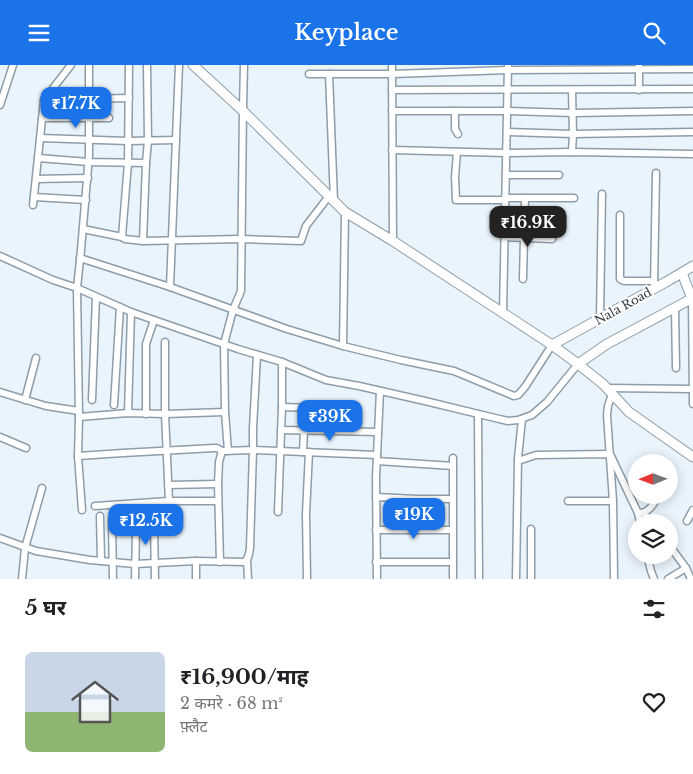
<!DOCTYPE html>
<html lang="hi">
<meta charset="utf-8">
<style>
body{margin:0;font-family:"Libre Baskerville","Noto Sans Devanagari",serif;background:#f2f2f2;color:#202124;height:100vh;display:flex;flex-direction:column;font-size:19px;white-space:nowrap}
*{box-sizing:border-box;margin:0}
p{font-size:16px;color:#757577}
.icon{flex:none;width:28px;height:28px;fill:none;stroke:currentColor;stroke-width:2;stroke-linecap:round;stroke-linejoin:round}
.map{position:relative;height:514px;overflow:hidden}
.drawer{display:flex;flex-direction:column;background:#fff;flex:1}
.drawer>*{flex:none}
.needle{width:32px;rotate:269deg}
.fabs{position:absolute;left:628px;top:389px;display:grid;gap:10px}
.fabs a{display:grid;place-items:center;width:50px;height:50px;border-radius:50%;background:#fff;box-shadow:0 2px 12px #0003;font-size:25px}
.price{position:absolute;translate:-50% -42px;padding:0 11px;border-radius:10px;background:#1a73e8;color:#fff;font-size:16px;line-height:32px;filter:drop-shadow(0 1px 2px #0008)}
.price::after{content:'';position:absolute;left:50%;top:30px;width:15px;height:11px;margin-left:-8px;background:inherit;clip-path:polygon(0 0,100% 0,50% 100%)}
.price.current{background:#222;color:#fff}
ul{padding:0;list-style:none}
li{display:flex;align-items:center;gap:15px;height:125px;padding:0 25px}
li+li{border-top:1px solid #e0e0e0}
li span{display:grid;place-items:center;flex:none;width:140px;height:100px;border-radius:8px;color:#555}
li>.icon{margin-inline-start:auto}
span .icon{width:60px;height:60px;fill:#fffc;stroke-width:1}
li b{font-size:21px}
h2{display:flex;justify-content:space-between;align-items:center;height:60px;padding:0 25px;font-size:21px}
header{display:flex;justify-content:space-between;align-items:center;height:65px;padding:0 25px;background:#1a73e8;color:#fff;font-size:22px;font-weight:600}
.map>svg:first-child{display:block}
</style>
<header><svg class="icon" aria-label="menu" viewBox="0 0 24 24"><path d="M4 6h16M4 12h16M4 18h16"/></svg>Keyplace<svg class="icon" aria-label="search" viewBox="0 0 24 24"><circle cx="10" cy="10" r="6"/><path d="M15 15l6 6"/></svg></header>
<div class="map">
<svg width="693" height="514" viewBox="0 0 693 514">
<rect width="100%" height="100%" fill="#eaf4fc"/>
<g fill="none" stroke-linecap="round" stroke-linejoin="round">
<g stroke="#8d9da9" stroke-width="9">
<g id="street">
<path d="M89 0V91L81 185 77 223 79 352 78 391 123 388 214 383H217L222 386 253 385 377 390"/>
<path d="M392 0 393 176"/>
<path d="M309 9H392L508 5 693 4"/>
<path d="M329 9 334 136"/>
<path d="M392 25 693 24"/>
<path d="M639 25V0"/>
<path d="M44 35 129 33"/>
<path d="M0 40 13 0"/>
<path d="M392 46H507L573 48 693 46"/>
<path d="M455 46V64L458 69"/>
<path d="M42 53H109"/>
<path d="M507 67 573 69 693 67"/>
<path d="M40 73 128 76 176 75"/>
<path d="M392 85 506 88 572 87 693 89"/>
<path d="M457 87 455 112 456 135H505V133H574"/>
<path d="M572 87 573 69 572 25"/>
<path d="M38 93 89 97 146 98"/>
<path d="M506 110H559"/>
<path d="M36 114 88 113"/>
<path d="M34 132 86 135"/>
<path d="M33 140 44 35 71 0"/>
<path d="M620 150V214L624 216H654"/>
<path d="M83 164 122 172 125 174 143 176 241 174 301 176 306 161 329 131"/>
<path d="M122 172 128 98 129 0"/>
<path d="M505 172 552 174"/>
<path d="M143 176 146 98 148 76 147 0"/>
<path d="M0 191 53 215 77 223 131 247 238 284 282 297 326 315 359 321 425 336 495 353 508 356 518 355 532 350 547 337 578 299"/>
<path d="M80 193 170 222 287 264 343 281 401 295 454 306 514 331 518 330 525 322 552 280"/>
<path d="M523 214 525 133"/>
<path d="M170 222 179 0"/>
<path d="M654 223 656 108"/>
<path d="M692 234 693 339"/>
<path d="M675 243 676 303"/>
<path d="M503 248 508 0"/>
<path d="M600 253 602 129"/>
<path d="M165 277V349L169 436"/>
<path d="M343 281 345 147"/>
<path d="M607 323 693 324"/>
<path d="M0 327 46 341 79 346"/>
<path d="M612 329 608 341 607 350 613 436 614 514"/>
<path d="M25 335 36 293"/>
<path d="M92 335 96 232"/>
<path d="M114 340 120 242"/>
<path d="M282 342 346 344"/>
<path d="M128 348 131 247"/>
<path d="M146 349V279L154 255"/>
<path d="M478 349 479 514"/>
<path d="M79 352 128 348 165 349 225 347"/>
<path d="M281 365 378 367"/>
<path d="M0 372 26 383"/>
<path d="M228 386 225 347 224 279 233 245 241 226 243 43 244 0"/>
<path d="M303 387 304 366"/>
<path d="M78 391 82 445"/>
<path d="M377 396 453 401"/>
<path d="M518 396 536 390 610 389 638 448C649 449 654 438 659 430"/>
<path d="M168 420 218 419"/>
<path d="M376 432 417 434H453"/>
<path d="M568 436H613"/>
<path d="M95 441 169 436H218"/>
<path d="M278 447 282 342V297"/>
<path d="M638 448 640 458"/>
<path d="M644 448 652 458"/>
<path d="M100 451 101 496"/>
<path d="M112 455 113 514"/>
<path d="M687 456 693 445"/>
<path d="M154 457 155 514"/>
<path d="M376 465H452"/>
<path d="M0 473 36 486 90 495 135 499 196 496 244 497C249 494 249 489 250 483L253 385V363L257 290"/>
<path d="M669 480 686 503 691 514"/>
<path d="M647 490 651 506 654 514"/>
<path d="M247 495 248 514"/>
<path d="M196 496V514"/>
<path d="M220 497 218 419 219 397 222 386"/>
<path d="M376 497H453"/>
<path d="M453 512V393"/>
<path d="M22 514 25 483 42 423"/>
<path d="M135 514 136 463"/>
<path d="M307 514 306 449 309 387"/>
<path d="M377 514 376 412 380 326"/>
<path d="M516 514 518 393 522 354"/>
<path d="M531 514V464"/>
<path d="M668 514 686 503"/>
</g>
</g>
<g stroke="#8d9da9" stroke-width="11">
<g id="secondary">
<path d="M193 0 243 46 345 147 393 176 552 280 578 299 603 319 629 347 693 392"/>
<path d="M682 208 692 234"/>
<path d="M552 280 666 217 693 201"/>
<path d="M578 299 607 279 693 233"/>
</g>
</g>
<use href="#street" stroke="#fff" stroke-width="6"/>
<use href="#secondary" stroke="#fff" stroke-width="9"/>
</g>
<g text-anchor="middle" dominant-baseline="central" stroke-width="4" stroke-linejoin="round" paint-order="stroke">
<g font-size="12" fill="#353b41" stroke="#fff">
<text transform="translate(623 241) rotate(-29)">Nala Road</text>
</g>
</g>
</svg>
<div class="fabs">
<a><svg class="needle" viewBox="-14 -14 28 28"><path d="M0-13l5 13h-10z" fill="#e53935"/><path d="M0 13l5-13h-10z" fill="#757577"/></svg></a>
<a><svg class="icon" aria-label="layers" viewBox="0 0 24 24"><path d="M12 4l9 5-9 5-9-5zM3 14l9 5 9-5"/></svg></a>
</div>
<b class="price" style="left:76px;top:64px">₹17.7K</b>
<b class="price current" style="left:528px;top:183px">₹16.9K</b>
<b class="price" style="left:330px;top:377px">₹39K</b>
<b class="price" style="left:414px;top:475px">₹19K</b>
<b class="price" style="left:146px;top:481px">₹12.5K</b>
</div>
<section class="drawer">
<h2>5 घर<svg class="icon" aria-label="filters" viewBox="0 0 24 24"><path d="M4 7h16M4 17h16"/><circle cx="9" cy="7" r="2"/><circle cx="15" cy="17" r="2"/></svg></h2>
<ul>
<li><span style="background:linear-gradient(#c9d6e8 60%,#8fb573 0)"><svg class="icon" aria-label="home" viewBox="0 0 24 24"><path d="M3 11l9-7 9 7M6 9v11h12V9"/></svg></span><div><b>₹16,900/माह</b><p>2 कमरे · 68 m²</p><p>फ़्लैट</p></div><svg class="icon" aria-label="heart" viewBox="0 0 24 24"><path d="M12 20l-8-8c-3-5 5-10 8-4 3-6 11-1 8 4z"/></svg></li>
</ul>
</section>
